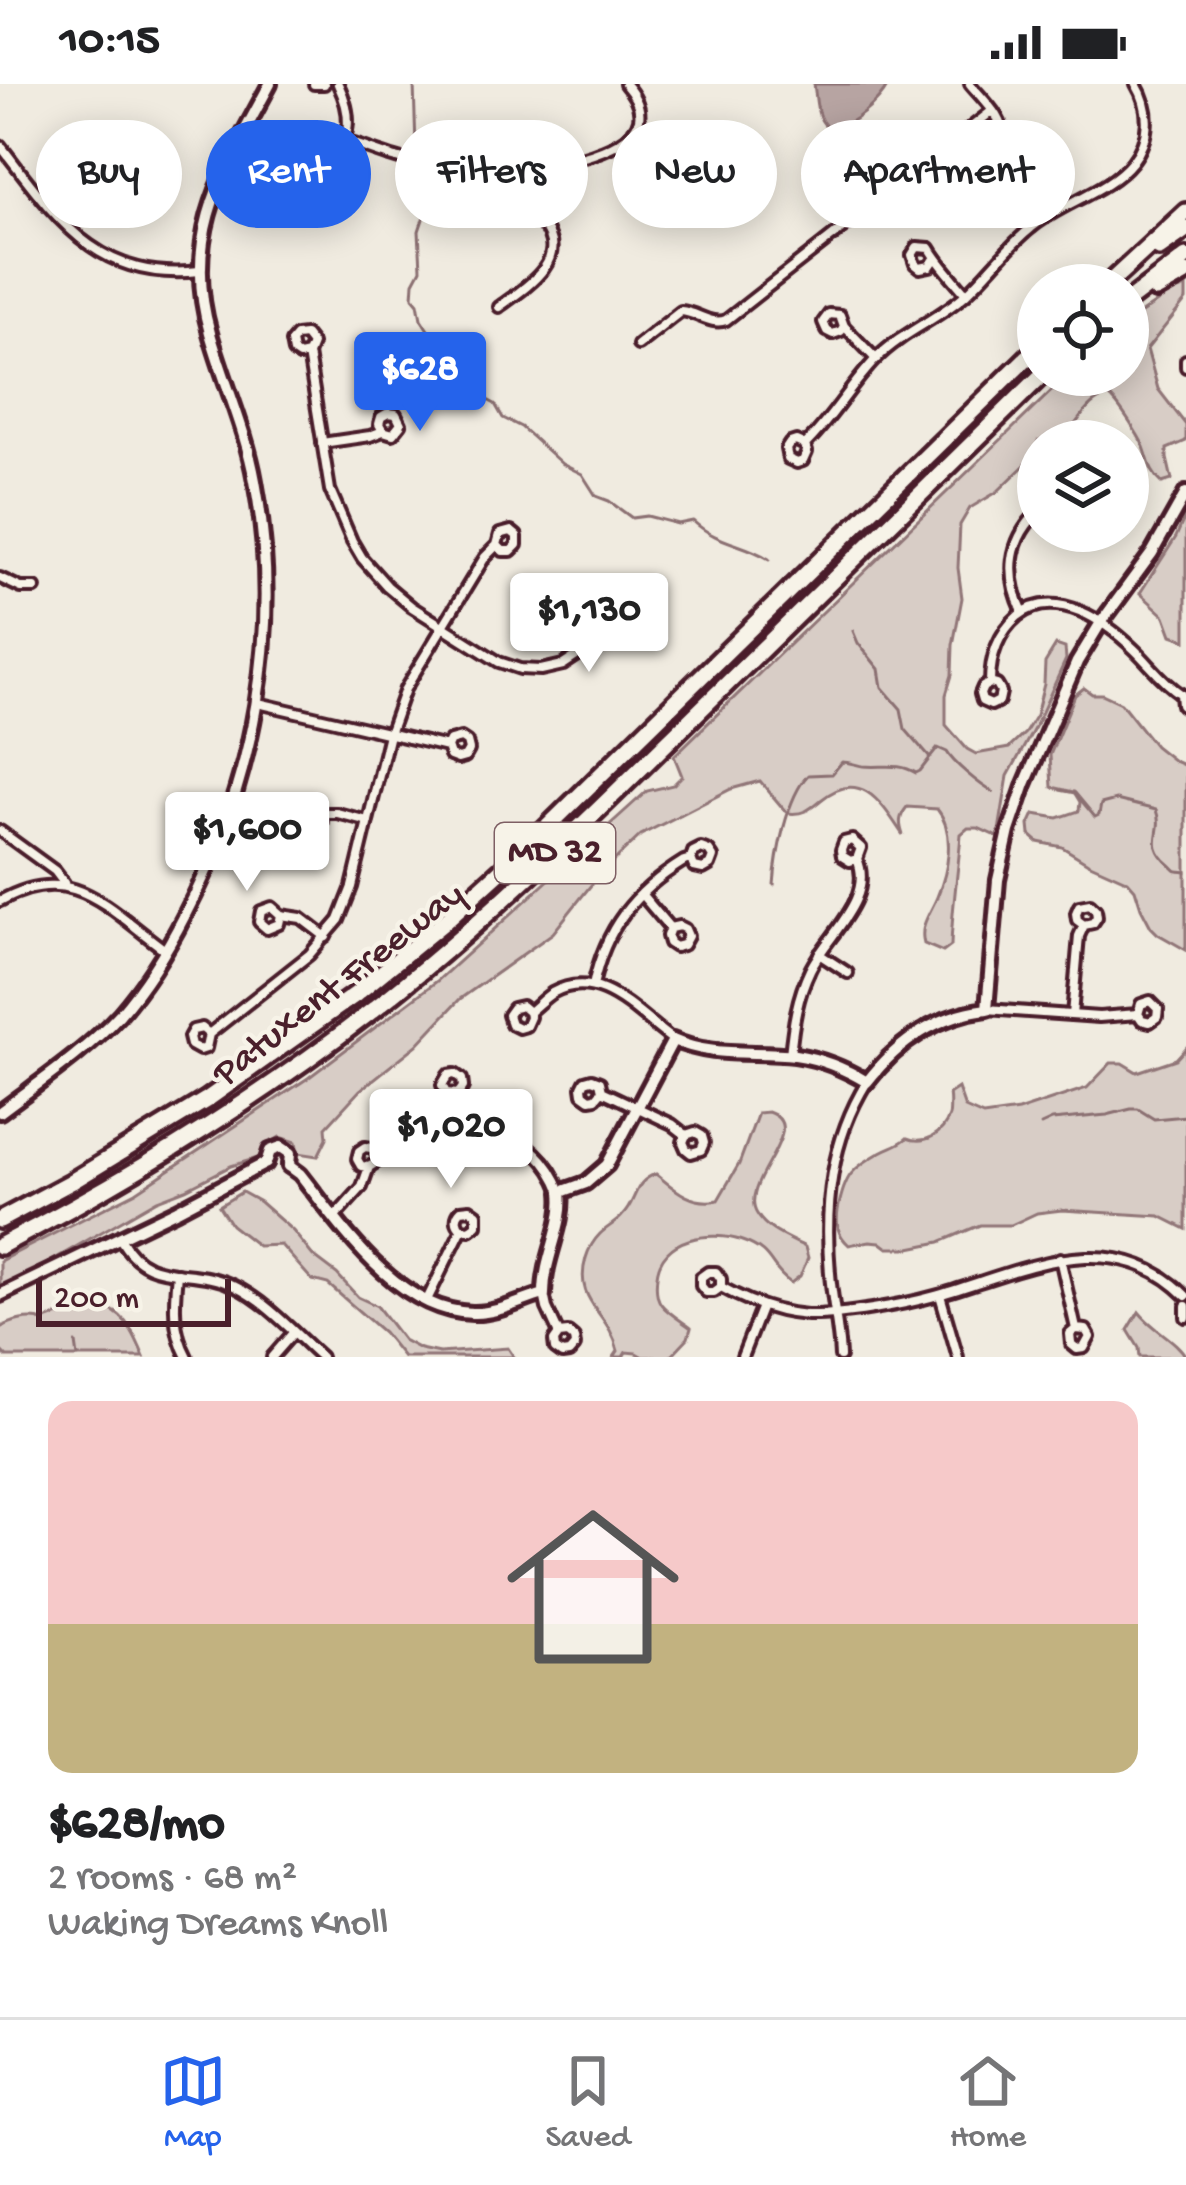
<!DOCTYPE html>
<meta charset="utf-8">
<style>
body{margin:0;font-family:"Gochi Hand",sans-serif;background:#f6f6f6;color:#202124;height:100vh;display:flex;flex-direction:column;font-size:45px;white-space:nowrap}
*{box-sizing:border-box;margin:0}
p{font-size:39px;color:#757577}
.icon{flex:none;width:66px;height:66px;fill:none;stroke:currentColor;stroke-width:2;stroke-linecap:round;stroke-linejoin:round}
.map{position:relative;height:1273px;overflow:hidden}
.drawer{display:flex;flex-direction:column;background:#fff;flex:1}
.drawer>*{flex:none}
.hud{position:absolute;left:36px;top:36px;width:1116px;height:108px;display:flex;gap:24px}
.tools{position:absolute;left:1017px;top:180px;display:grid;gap:24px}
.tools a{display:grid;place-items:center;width:132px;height:132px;border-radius:50%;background:#fff;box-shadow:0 6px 30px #0003;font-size:60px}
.scale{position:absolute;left:36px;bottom:30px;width:195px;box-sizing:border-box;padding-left:12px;border:6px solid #4a1f2b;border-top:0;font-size:33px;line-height:42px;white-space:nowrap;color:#4a1f2b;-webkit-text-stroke:9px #f7f3e8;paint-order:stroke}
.price{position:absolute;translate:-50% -102px;padding:0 27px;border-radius:12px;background:#fff;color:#222;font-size:39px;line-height:78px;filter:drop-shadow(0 3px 6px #0008)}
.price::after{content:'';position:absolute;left:50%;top:72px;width:36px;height:27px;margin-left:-18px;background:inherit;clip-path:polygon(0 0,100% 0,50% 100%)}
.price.active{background:#2563eb;color:#fff}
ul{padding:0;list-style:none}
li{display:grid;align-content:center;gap:24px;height:636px;padding:0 48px}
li+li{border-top:3px solid #e0e0e0}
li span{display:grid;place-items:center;height:372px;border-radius:24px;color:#555}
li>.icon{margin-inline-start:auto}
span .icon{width:216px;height:216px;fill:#fffc;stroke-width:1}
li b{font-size:51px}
.pill{padding:0 42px;border-radius:54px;background:#fff;box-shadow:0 6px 30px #0003;font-size:42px;line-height:108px}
.pill.active{background:#2563eb;color:#fff}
.status{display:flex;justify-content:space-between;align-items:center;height:84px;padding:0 60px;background:#fff;direction:ltr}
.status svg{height:33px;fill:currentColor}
.dock{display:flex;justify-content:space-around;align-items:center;height:168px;border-top:3px solid #e0e0e0;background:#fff;font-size:33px;color:#757577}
.dock a{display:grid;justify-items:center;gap:6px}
.dock .active{color:#2563eb}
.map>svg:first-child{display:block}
</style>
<div class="status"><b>10:15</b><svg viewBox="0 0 49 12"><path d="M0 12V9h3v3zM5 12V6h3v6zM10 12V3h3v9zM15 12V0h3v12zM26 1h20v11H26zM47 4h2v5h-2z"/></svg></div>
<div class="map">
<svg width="1186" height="1273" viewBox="0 0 1186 1273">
<rect width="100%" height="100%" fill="#f0ebe0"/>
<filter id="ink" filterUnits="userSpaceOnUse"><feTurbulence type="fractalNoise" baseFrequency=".00833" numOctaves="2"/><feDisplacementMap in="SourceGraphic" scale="24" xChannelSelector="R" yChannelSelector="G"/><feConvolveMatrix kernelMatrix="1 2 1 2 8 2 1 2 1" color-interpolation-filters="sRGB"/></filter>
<g filter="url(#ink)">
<g fill="#d8cdc6" stroke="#917678" stroke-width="3">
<path d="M1186 203V216L1147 265 1158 305 1186 341V357L1167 365V374L1172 396 1162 399C1149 387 1150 379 1144 363 1140 353 1118 319 1109 312 1087 316 1080 338 1065 352L1038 357V365L1030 376 997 408 970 424 960 441 958 484 962 514 953 561 952 591 946 611V641L967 665 976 670 1009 664 1025 649 1036 631 1044 600 1045 579 1056 561 1065 564 1066 575 1036 641 1008 692 998 753 978 744H968L961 750C958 788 952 825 951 862L943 868 924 860C919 841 930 830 937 813 948 787 956 748 937 725L907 723C899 733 899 739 903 751 882 720 861 683 821 716 809 726 803 731 787 729L760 697 731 705 641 751 599 791 553 849 460 915 417 961 360 1006 326 1043 327 1054 318 1072 298 1069 296 1058 280 1053 272 1058 258 1074 231 1082 186 1105 157 1116 32 1188 0 1202V1177L136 1108 308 994 437 897 647 707 673 701 682 692 674 672 1068 291H1128V238L1172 208Z"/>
<path d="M1186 430V556L1172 551 1165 532 1140 509 1176 453Z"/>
<path d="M1084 604 1092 610H1102L1121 619 1155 662 1174 677 1186 682V866L1158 850 1151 843 1141 824 1135 805 1128 797 1088 779 1062 763 1038 758 1030 751 1029 741 1034 730 1058 734 1079 727 1080 718 1074 708 1052 703 1050 671 1075 611Z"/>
<path d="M1186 964V1145L1160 1132 1062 1126 1037 1129 1011 1141H980L940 1158 910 1164H888L880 1158 870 1157 849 1161C837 1150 836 1141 838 1126 845 1090 852 1085 881 1068 891 1062 898 1062 907 1054 924 1061 943 1051 949 1032 950 1029 950 1013 949 1010L958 1004 965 1024 983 1032 1018 1027 1087 1004 1111 979H1122L1137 988 1176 975Z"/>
<path d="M768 1028C813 1043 737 1099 757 1130 767 1147 788 1154 805 1163L808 1174 800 1192 791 1199C768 1184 775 1168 742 1157 711 1146 661 1153 657 1192 656 1200 656 1213 661 1220 668 1229 682 1237 691 1244L688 1254 670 1273H643L636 1269 626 1268 623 1273H614L618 1267C609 1227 573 1219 586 1174 589 1164 593 1157 600 1150 607 1143 616 1139 622 1132 637 1118 633 1097 656 1090 674 1105 692 1122 718 1116L739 1080 758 1029Z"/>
<path d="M242 1108 260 1118 293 1147 313 1172 337 1190 358 1213 377 1222 403 1256 420 1265 439 1269 508 1264 514 1273H403L383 1248 328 1200 312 1196 281 1161 258 1162 231 1141 219 1122Z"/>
<path d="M109 1225C127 1232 137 1256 144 1273H7L0 1266V1244C12 1237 30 1232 43 1237L72 1226Z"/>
<path d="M1139 1228C1153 1246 1177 1256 1186 1273H1140L1139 1264 1128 1246Z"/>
</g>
<path fill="#b7a4a2" stroke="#8b6f72" stroke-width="3" d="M814 0H887L888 1C878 20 853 40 832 46 815 38 817 17 814 0Z"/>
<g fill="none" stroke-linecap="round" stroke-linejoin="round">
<g stroke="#8b6f72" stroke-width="3">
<path d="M414 0 416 64"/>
<path d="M419 100 425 129 419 147 421 185 414 198 413 213 418 219 421 235 428 246 466 284 468 293 482 313 495 320 503 334 521 343 562 380 582 390 596 412 609 417 632 434 647 432 678 440 693 437C718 460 741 458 769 475"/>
<path d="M853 547 858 559 879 585 882 603 901 625 905 645 930 674 938 664 947 668C953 679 981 702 993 708"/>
<path d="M1060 706 1075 709 1095 733 1099 731 1101 720 1116 716 1156 726C1165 749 1144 758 1169 780 1179 789 1172 786 1186 788"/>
<path d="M774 801C776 771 787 713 808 691L832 690 842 678C849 678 856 681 863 682 882 684 899 678 916 689L920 687 930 674"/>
<path d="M1041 1041 1052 1036 1107 1031 1131 1025H1138L1154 1035 1186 1032"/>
<path d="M76 1259 78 1273"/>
</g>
<g stroke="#4a1f2b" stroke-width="16">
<g id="street">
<path d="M314 0H324"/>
<path d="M970 0C983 16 1005 34 1003 56L1019 59"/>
<path d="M346 57C368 64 419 87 440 77 455 71 466 56 477 45"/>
<path d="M0 61C56 133 96 199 200 187"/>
<path d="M336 78C350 47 353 32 338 0"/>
<path d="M934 176 930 182 920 184 915 180 912 171 917 163 930 164C939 180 953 194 966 210"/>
<path d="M499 223C523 205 571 177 543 142 533 129 522 118 513 105L514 92 521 88C559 78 681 64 625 0"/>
<path d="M844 242 841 247 833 250 827 247 823 238 829 230 840 231 844 242 876 275"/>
<path d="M638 261 681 227C697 228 711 242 726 236L992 27"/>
<path d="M308 270 299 272 293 268 291 258 296 252 305 251 312 260 308 270 330 406 352 457 362 474 387 502 412 523 499 578 520 585 541 586 563 581 581 569 598 551 605 556 612 554 617 547V540L608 534 600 536 596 544 598 551"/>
<path d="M1186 276V283"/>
<path d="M322 359 370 352 383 347 393 350 401 340 396 330 388 329 381 333 379 340 383 347"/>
<path d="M805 361 796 357 790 359 786 365 788 375 797 379 803 377 807 368 805 361C832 335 850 302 876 275 902 248 939 235 966 210 989 189 1007 163 1031 144 1061 119 1109 107 1132 78 1151 54 1151 25 1136 0"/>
<path d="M0 494 21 504H35"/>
<path d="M1023 528C1006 492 1008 457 1038 428"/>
<path d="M990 599 983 603 980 610 982 617 991 621 999 617 1001 608 997 601 990 599C990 574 998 549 1018 532 1056 502 1106 538 1134 565 1151 581 1161 597 1181 610L1182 621 1186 624"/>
<path d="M258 619 447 663 450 657 461 654 467 658 469 666 465 673 458 675 450 672 447 663"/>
<path d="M322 729 314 723 307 724 302 731 303 740 316 744 322 738V729H337L368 737"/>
<path d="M0 747 55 787 64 799"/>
<path d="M642 811 670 844 667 852 669 859 675 863 683 861 688 852 685 845 679 842 670 844"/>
<path d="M0 817C73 776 108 825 165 866"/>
<path d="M281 831 279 840 267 845 259 838 261 827 272 823 281 831 301 834 326 853"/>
<path d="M819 870 848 889"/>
<path d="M593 902C605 844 634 808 684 777L691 775 694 783 703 785 710 781 713 773 709 767 701 764 693 768 691 775"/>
<path d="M987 925 1099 933 1138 930 1141 920 1150 917 1158 925 1157 933 1150 938 1142 936 1138 930"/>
<path d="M529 928 522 922 513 924 508 931 511 940 519 944 526 942 530 933 529 928C537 922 544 914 552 909 600 882 637 931 673 956"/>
<path d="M1072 931 1079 852 1084 841 1093 839 1097 833 1096 826 1090 820 1079 822 1076 829 1077 836 1084 841"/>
<path d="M209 950 202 944 193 946 189 953 191 961 200 966 206 964 209 950 309 871 339 836 352 803 389 650 405 605 485 473 497 461 500 450 511 447 517 452V461L511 467H503L497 461"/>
<path d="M790 971C793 941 797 913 810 886 826 852 875 815 857 775L861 764 852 756 844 758 841 766 842 772 850 777 857 775"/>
<path d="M602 1007 600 998 592 995 585 997 582 1003 583 1010 590 1015 596 1014 602 1007 672 1040 686 1051 683 1058 686 1065 691 1069 701 1066 704 1059 702 1052 695 1048 686 1051"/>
<path d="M458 1010 463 1003 462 995 455 990 448 991 442 1001 446 1009 458 1010C488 1051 539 1048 561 1108"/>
<path d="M334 1134 362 1103 369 1083 361 1082 357 1075 359 1067 365 1063 371 1064 377 1069V1078L369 1083"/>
<path d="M120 1154C147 1204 190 1180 234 1202 267 1218 294 1249 321 1273"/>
<path d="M1060 1174 1076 1245 1086 1246 1090 1253 1084 1264 1077 1265 1071 1260 1070 1250 1076 1245"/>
<path d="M177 1189C174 1219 172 1245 187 1273"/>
<path d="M721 1203V1195L716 1188H708L701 1193V1202L706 1208H714L721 1203C748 1218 776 1229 807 1231 840 1232 903 1221 935 1212 1017 1189 1112 1137 1186 1212"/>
<path d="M544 1210 547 1224 559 1250 554 1257 555 1265 562 1270 569 1269 575 1262 574 1254 568 1249 559 1250"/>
<path d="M940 1211 958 1273"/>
<path d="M427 1216 462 1145C455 1139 455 1132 461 1126L470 1125 477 1130V1141L470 1146 462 1145"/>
<path d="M1186 1222V1233"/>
<path d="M272 1273 293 1249"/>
<path d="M742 1273 762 1222"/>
<path d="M840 1273C839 1245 832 1217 830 1189 824 1121 831 1056 867 998"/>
</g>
</g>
<g stroke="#4a1f2b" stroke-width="20">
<g id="secondary">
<path d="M0 1028C41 997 85 968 120 930 146 900 167 866 185 831 254 699 283 545 255 397 246 346 224 299 210 249 181 149 225 85 270 0"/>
<path d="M266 1079 270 1067 281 1063 290 1069 289 1082"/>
<path d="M289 1082 300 1090C341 1142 397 1227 472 1229 497 1230 520 1217 544 1210 544 1172 565 1142 561 1108L586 1099 607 1081 673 956C713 974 753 966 795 971 822 975 844 984 867 998 898 958 936 931 987 925L998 796 1009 747 1025 700 1077 578 1100 540 1152 469 1186 409"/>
<path d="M0 1211 177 1126 266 1079"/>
</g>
</g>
<g stroke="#4a1f2b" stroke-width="24">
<g id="highway">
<path d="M1159 164 1186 145"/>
<path d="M1107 201 1186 128"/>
<path d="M1156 206 1186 189"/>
<path d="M1128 217 1186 173"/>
<path d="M0 1136 71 1098 206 1016 356 910 443 839 531 759 1038 263"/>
<path d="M0 1162C129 1095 253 1019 369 929 484 840 587 737 691 635 808 520 925 406 1042 291"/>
</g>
</g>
<use href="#street" stroke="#f7f3e8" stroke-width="8"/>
<use href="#secondary" stroke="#f7f3e8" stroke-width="10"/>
<use href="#highway" stroke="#f7f3e8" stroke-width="15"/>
</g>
</g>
<g text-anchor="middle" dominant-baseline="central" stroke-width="9" stroke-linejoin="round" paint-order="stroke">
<rect fill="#f7f3e8" stroke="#7e5f64" stroke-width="3" x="495" y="739" width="120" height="60" rx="9"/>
<g font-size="36" font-weight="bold" fill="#4a1f2b">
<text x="555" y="769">MD 32</text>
</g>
<g font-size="39" fill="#4a1f2b" stroke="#f7f3e8">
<text transform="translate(340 902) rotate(-38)">Patuxent Freeway</text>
</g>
</g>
</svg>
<div class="tools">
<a><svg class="icon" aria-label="locate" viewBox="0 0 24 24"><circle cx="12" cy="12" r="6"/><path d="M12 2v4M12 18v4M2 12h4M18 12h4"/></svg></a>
<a><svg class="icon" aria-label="layers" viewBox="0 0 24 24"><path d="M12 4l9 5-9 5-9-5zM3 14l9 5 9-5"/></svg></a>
</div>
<div class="scale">200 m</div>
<b class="price active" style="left:420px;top:350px">$628</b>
<b class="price" style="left:589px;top:591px">$1,130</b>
<b class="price" style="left:247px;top:810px">$1,600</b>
<b class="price" style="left:451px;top:1107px">$1,020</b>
<div class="hud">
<a class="pill">Buy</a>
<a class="pill active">Rent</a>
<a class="pill">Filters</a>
<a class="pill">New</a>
<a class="pill">Apartment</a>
</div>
</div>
<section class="drawer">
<ul>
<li><span style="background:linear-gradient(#f6c9c9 60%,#c2b280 0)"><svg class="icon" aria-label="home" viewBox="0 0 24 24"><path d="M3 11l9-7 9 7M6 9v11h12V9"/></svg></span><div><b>$628/mo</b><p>2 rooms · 68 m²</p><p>Waking Dreams Knoll</p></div></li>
</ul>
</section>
<nav class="dock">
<a class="active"><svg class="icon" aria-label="map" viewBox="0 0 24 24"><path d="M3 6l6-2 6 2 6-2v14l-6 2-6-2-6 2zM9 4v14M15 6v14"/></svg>Map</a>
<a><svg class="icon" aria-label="saved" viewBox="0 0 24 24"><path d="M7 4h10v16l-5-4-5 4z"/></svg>Saved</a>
<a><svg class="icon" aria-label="home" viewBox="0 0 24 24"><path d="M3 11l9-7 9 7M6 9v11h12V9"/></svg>Home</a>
</nav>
